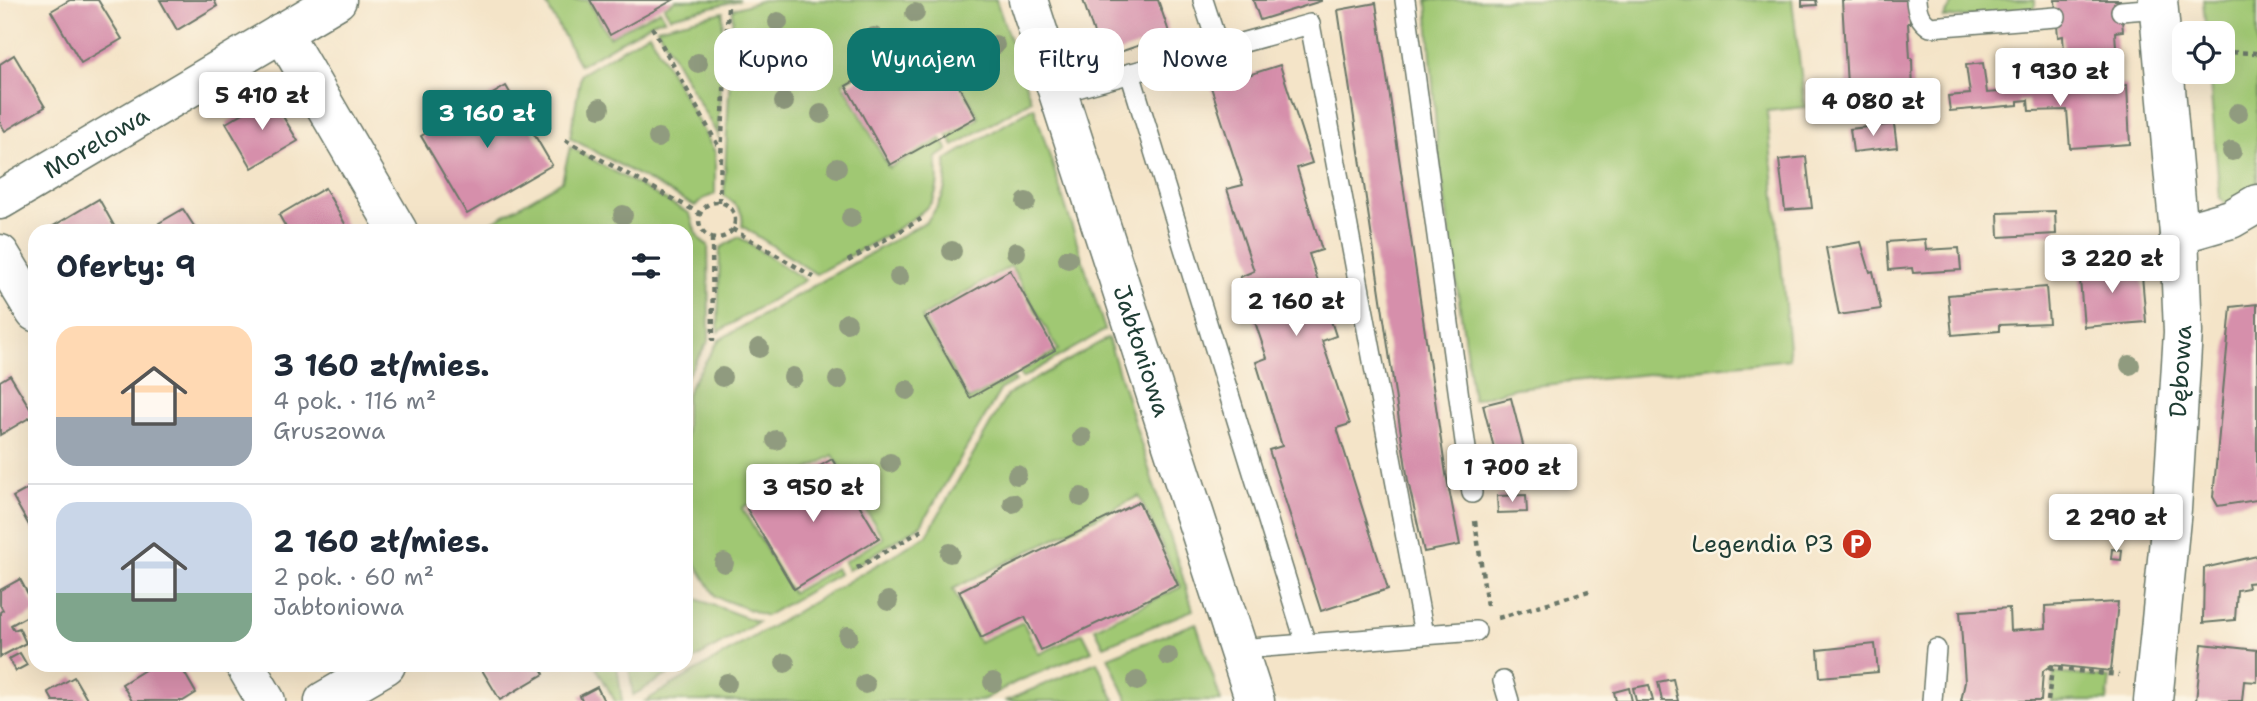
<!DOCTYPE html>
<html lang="pl">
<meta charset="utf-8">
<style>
body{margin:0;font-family:"Shantell Sans",sans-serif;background:#f6f6f7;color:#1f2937;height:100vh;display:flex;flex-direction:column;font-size:26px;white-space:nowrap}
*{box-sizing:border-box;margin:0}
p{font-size:23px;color:#747a83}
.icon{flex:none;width:38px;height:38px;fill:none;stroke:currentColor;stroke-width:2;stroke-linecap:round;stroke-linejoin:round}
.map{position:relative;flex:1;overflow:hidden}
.details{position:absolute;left:28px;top:224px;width:665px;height:448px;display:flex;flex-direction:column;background:#fff;border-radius:21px;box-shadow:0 7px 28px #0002}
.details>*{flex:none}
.banner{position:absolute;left:714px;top:28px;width:665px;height:63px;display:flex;gap:14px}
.fabs{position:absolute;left:2172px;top:21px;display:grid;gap:14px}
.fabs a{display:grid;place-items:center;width:63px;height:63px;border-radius:14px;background:#fff;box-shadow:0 7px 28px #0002;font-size:35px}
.price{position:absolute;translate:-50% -60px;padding:0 16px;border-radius:7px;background:#fff;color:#222;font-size:23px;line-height:46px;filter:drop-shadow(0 2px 4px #0008)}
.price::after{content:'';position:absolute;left:50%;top:42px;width:21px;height:16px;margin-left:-10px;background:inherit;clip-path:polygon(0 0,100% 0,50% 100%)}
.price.current{background:#0f766e;color:#fff}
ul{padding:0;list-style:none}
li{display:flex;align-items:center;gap:21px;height:175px;padding:0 28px}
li+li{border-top:2px solid #e0e1e3}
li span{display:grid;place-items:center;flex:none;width:196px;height:140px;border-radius:21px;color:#555}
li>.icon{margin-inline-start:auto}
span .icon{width:84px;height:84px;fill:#fffc;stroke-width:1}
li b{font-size:30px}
h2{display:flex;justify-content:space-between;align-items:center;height:84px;padding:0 28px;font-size:30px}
.chip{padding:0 24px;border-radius:21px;background:#fff;box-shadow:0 7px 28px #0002;font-size:24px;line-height:63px}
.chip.current{background:#0f766e;color:#fff}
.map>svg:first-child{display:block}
</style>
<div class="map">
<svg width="2257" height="701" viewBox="0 0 2257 701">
<rect width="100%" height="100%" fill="#fcf5e5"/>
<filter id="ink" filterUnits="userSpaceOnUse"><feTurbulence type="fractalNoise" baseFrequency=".0143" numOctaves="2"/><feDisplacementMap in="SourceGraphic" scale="14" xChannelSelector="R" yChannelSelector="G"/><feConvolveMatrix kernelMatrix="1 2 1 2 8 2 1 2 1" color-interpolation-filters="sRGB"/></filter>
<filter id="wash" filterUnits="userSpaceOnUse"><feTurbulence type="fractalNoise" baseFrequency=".00686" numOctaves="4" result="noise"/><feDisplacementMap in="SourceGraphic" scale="28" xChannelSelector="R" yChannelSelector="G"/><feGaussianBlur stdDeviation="1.57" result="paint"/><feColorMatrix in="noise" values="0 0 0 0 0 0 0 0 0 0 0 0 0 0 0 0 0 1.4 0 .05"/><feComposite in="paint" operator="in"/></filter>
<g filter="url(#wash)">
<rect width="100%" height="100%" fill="#f4e4c8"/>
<g fill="#a0c873" stroke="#608254" stroke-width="2">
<path d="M544 0H588L609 37 660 10 665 19 657 20 580 65Z"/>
<path d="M676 0H740L670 17 664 7Z"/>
<path d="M763 0H996L1031 100 954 146 948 136 979 118 932 33 843 83 889 168 941 139 948 150 936 158C938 173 940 187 932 201 920 221 840 260 816 274L742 226C745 211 736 204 724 196L733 9Z"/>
<path d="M1427 0H1792L1805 107 1767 111 1790 359 1515 388 1473 400 1437 143Z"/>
<path d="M1955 0H2035V11L1943 18Z"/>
<path d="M2203 0H2257V192L2226 204 2220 198 2209 72H2222V33H2206Z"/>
<path d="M723 12 718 136 657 28Z"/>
<path d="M649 33 715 152V194L703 199 695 206 570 138 581 74Z"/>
<path d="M1034 107 1105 330 1022 378 1019 373 1058 350 1011 266 922 317 969 400 1013 377 1015 381 1001 389 921 525 848 570 844 562 883 538 833 455 742 508 792 593 836 568 839 574 766 616 716 597 686 548V398L690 386 719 340 927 221C944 199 948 188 946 160Z"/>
<path d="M570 147 690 214C694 227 695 238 708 245L709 340 686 377V231H477L562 181Z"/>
<path d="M739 237 805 280 718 332 720 248Z"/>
<path d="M1108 338 1193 610 1104 646 1095 628 1181 587 1139 496 953 589 979 642 1023 622 1039 654 1083 633 1092 651 1016 682 981 701H645L927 535 1007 395Z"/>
<path d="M686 595 758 622 686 664Z"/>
<path d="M1196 623 1221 701H1128L1108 657Z"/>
<path d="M1097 662 1115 701H1005Z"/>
<path d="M595 665H617L622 701H615Z"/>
<path d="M629 665H684L633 695Z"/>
<path d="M2054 673 2110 678 2107 701H2051Z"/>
</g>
<g id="blocks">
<g fill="#d68fab">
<path d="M70 0H98L122 39 81 63 51 11Z"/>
<path d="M160 0H214L217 6 177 30Z"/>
<path d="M590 0H673L610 35Z"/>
<path d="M1083 0H1158L1170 35 1102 58Z"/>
<path d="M1253 0H1321V1L1260 20Z"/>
<path d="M1802 0H1816L1817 5 1802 6Z"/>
<path d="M1842 0H1906L1907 5H1909L1910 23H1908L1910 58H1912L1913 98 1848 102Z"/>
<path d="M2055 0H2120L2123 31 2115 32 2118 80 2066 84 2063 36 2058 37Z"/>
<path d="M1376 3 1446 474 1460 545 1424 552 1408 481 1338 10Z"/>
<path d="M932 38 976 117 890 165 846 86Z"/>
<path d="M14 55 45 107 5 131 0 123V64Z"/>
<path d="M1983 63 1987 93 2065 87V90L2127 85 2130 144 2070 148 2067 110 2029 111 2028 100 2018 101V105L1950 111 1948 96 1970 94 1966 65Z"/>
<path d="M1280 65 1312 163 1297 168 1322 250 1309 254 1336 336 1322 341 1350 424 1337 428 1388 589 1321 611 1269 450 1282 446 1256 362 1267 358 1240 277 1254 271 1227 189 1243 185 1211 87Z"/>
<path d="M506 86 552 165 467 214 421 136Z"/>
<path d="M271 97 298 141 252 168 226 123Z"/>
<path d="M1894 124 1897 147 1853 152 1850 129Z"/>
<path d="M1806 157 1812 208 1785 210 1779 160Z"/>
<path d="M325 188 349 231H288L279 215Z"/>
<path d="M99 199 117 231H45Z"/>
<path d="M183 209 196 229 160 231 163 229 159 223Z"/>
<path d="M2055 211 2056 234 1999 237 1998 213Z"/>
<path d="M1925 239 1926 250 1959 248 1961 270 1913 273 1912 268 1889 270 1887 242Z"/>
<path d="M1861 242 1870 272 1873 271 1881 309 1839 315 1826 248Z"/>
<path d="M2141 264 2146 322 2084 327 2079 268Z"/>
<path d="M1010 270 1055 350 970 398 925 318Z"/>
<path d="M2046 287 2049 323 1999 325V331L1952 335 1948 295Z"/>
<path d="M2257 304V500L2218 506 2213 497 2231 307Z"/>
<path d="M10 375 34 415 0 435V381Z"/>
<path d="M1511 398 1524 449 1525 483 1496 485 1495 452 1483 405Z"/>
<path d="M832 459 879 538 794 589 747 509Z"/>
<path d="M35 485V536L13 497Z"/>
<path d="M1526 495 1527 512 1498 513 1497 496Z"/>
<path d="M1139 502 1178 585 1041 650 1025 617 981 638 959 591Z"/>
<path d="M2112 549 2122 550 2121 560 2111 559Z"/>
<path d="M2257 556V582L2247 583 2248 588 2237 590 2235 620 2203 623 2204 568Z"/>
<path d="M20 579 35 607V612L11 625 14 630 19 628 26 643 0 657V612L3 610 0 605V590Z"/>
<path d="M2118 602 2111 671 2051 665 2043 671 2041 701H1961L1965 682 1960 611 2009 608 2010 631 2046 628 2045 606Z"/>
<path d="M1875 644 1878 672 1820 677 1818 650Z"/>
<path d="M2202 644 2257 650V682L2244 681 2242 701H2196Z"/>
<path d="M20 653 27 665 16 671 9 659Z"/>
<path d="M153 665H180L196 693 183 701H132L122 684Z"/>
<path d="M479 665H539L544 674 500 700Z"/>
<path d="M74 677 88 701H53L48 692Z"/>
<path d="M1673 679 1678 701H1662L1658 682Z"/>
<path d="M1649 685 1653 701H1636L1633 688Z"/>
<path d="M597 687 604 701H582L580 696Z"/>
<path d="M1629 688 1632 701H1616L1614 692Z"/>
</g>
</g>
</g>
<g filter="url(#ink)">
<use href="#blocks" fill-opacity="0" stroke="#6a7768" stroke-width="2"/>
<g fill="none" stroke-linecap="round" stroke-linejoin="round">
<g stroke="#6a7768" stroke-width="22">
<g id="service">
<path d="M1203 0 1219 49"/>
<path d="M1405 0 1472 493"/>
<path d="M1916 0C1917 13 1920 20 1930 27L2056 17"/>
<path d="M2121 11 2159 8"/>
<path d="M1130 73 1306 644"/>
<path d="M1059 93 1310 24 1424 634"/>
<path d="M1239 649 1476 631"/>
<path d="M1503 681 1509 701"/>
<path d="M1932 701 1936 649"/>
</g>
</g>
<g stroke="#6a7768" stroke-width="41">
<g id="minor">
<path id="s1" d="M1028 0 1255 701"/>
<path d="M282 32 398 231"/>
<path id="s2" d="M0 200 337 0"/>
<path d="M2179 234 2231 219 2257 204"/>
<path d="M0 254 35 312"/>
<path d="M245 665 266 701"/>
<path d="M324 701 386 665"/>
</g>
</g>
<g stroke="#6a7768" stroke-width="41">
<g id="tertiary">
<path id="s3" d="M2153 701 2172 509 2183 332 2179 234 2158 0"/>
</g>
</g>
<g stroke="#6a7768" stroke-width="4.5" stroke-dasharray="5 5" stroke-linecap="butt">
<path d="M652 27 721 151"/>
<path d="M2222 52 2257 53"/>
<path d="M565 140 699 213"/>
<circle cx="717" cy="220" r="18"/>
<path d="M719 202 728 6"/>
<path d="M732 229 817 279"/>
<path d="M712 238 713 341"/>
<path d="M848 261 921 219"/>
<path d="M1475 521 1487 606"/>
<path d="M857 568 924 529"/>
<path d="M1498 618 1592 590"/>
<path d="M2048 668 2119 675"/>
<path d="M2048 701 2052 669"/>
</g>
<use href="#service" stroke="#fff" stroke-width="19"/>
<use href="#minor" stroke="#fff" stroke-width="38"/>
<use href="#tertiary" stroke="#fff" stroke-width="38"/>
</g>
<g fill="#909b7f">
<circle cx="915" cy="13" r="10"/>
<circle cx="778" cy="22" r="10"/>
<circle cx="874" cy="37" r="10"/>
<circle cx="995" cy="45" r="10"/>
<circle cx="777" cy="46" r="10"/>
<circle cx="698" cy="63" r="10"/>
<circle cx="819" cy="63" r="10"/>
<circle cx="784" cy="102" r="10"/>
<circle cx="600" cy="108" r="10"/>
<circle cx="2238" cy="113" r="10"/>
<circle cx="821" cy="114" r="10"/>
<circle cx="658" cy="138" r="10"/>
<circle cx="2232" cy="151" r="10"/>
<circle cx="837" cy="168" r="10"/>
<circle cx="1026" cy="202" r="10"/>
<circle cx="623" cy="215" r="10"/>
<circle cx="851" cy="218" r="10"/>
<circle cx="952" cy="251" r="10"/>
<circle cx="1016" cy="252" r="10"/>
<circle cx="1068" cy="259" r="10"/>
<circle cx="899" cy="277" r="10"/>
<circle cx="847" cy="323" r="10"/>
<circle cx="759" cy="348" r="10"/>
<circle cx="2130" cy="365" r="10"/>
<circle cx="722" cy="377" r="10"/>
<circle cx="793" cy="377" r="10"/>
<circle cx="838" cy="380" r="10"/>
<circle cx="907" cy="390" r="10"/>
<circle cx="1082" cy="437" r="10"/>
<circle cx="776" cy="440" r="10"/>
<circle cx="890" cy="463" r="10"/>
<circle cx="1017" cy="475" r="10"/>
<circle cx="1081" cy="497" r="10"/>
<circle cx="1013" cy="503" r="10"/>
<circle cx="950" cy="553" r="10"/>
<circle cx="724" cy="563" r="10"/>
<circle cx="888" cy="601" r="10"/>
<circle cx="848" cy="636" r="10"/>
<circle cx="1168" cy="656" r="10"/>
<circle cx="785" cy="663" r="10"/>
<circle cx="1137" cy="681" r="10"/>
<circle cx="993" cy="682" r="10"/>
<circle cx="727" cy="683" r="10"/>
<circle cx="865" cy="684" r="10"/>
</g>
</g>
<defs>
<g id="parking-disc" transform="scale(1.575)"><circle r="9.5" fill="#c8321e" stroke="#fcf5e5"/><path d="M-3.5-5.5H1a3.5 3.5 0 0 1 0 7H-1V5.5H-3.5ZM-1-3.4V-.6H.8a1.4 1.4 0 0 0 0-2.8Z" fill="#fff"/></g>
</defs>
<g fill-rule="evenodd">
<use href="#parking-disc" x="1857" y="544"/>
</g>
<g text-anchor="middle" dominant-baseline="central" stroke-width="5" stroke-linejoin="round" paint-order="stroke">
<g font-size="24" fill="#1f3d34" stroke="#fcf5e5">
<text stroke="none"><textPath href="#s2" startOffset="112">Morelowa</textPath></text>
<text stroke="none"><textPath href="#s1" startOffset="369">Jabłoniowa</textPath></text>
<text stroke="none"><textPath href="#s3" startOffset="331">Dębowa</textPath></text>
</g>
<g font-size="24" fill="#1f3d34" stroke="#fcf5e5" text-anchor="end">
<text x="1834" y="544">Legendia P3</text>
</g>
</g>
</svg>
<div class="fabs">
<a><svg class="icon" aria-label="locate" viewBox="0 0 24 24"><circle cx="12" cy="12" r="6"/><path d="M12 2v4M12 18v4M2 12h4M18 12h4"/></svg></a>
</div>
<b class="price" style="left:2060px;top:108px">1 930 zł</b>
<b class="price" style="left:262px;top:132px">5 410 zł</b>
<b class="price" style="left:1873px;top:138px">4 080 zł</b>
<b class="price current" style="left:487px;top:150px">3 160 zł</b>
<b class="price" style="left:2112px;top:295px">3 220 zł</b>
<b class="price" style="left:1296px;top:338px">2 160 zł</b>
<b class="price" style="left:1512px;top:504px">1 700 zł</b>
<b class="price" style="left:813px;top:524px">3 950 zł</b>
<b class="price" style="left:2116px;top:554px">2 290 zł</b>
<div class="banner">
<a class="chip">Kupno</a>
<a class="chip current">Wynajem</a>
<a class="chip">Filtry</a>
<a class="chip">Nowe</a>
</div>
<section class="details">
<h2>Oferty: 9<svg class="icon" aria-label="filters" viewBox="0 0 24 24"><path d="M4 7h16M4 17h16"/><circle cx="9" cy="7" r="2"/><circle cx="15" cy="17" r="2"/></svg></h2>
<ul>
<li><span style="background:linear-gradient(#ffd9b3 65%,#9aa5b1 0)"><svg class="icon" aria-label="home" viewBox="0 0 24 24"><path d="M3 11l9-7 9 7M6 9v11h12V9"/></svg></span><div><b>3 160 zł/mies.</b><p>4 pok. · 116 m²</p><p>Gruszowa</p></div></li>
<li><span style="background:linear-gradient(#c9d6e8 65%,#7fa58c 0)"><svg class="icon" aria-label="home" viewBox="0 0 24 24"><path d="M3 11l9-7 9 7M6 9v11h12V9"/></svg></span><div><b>2 160 zł/mies.</b><p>2 pok. · 60 m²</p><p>Jabłoniowa</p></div></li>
</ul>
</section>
</div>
